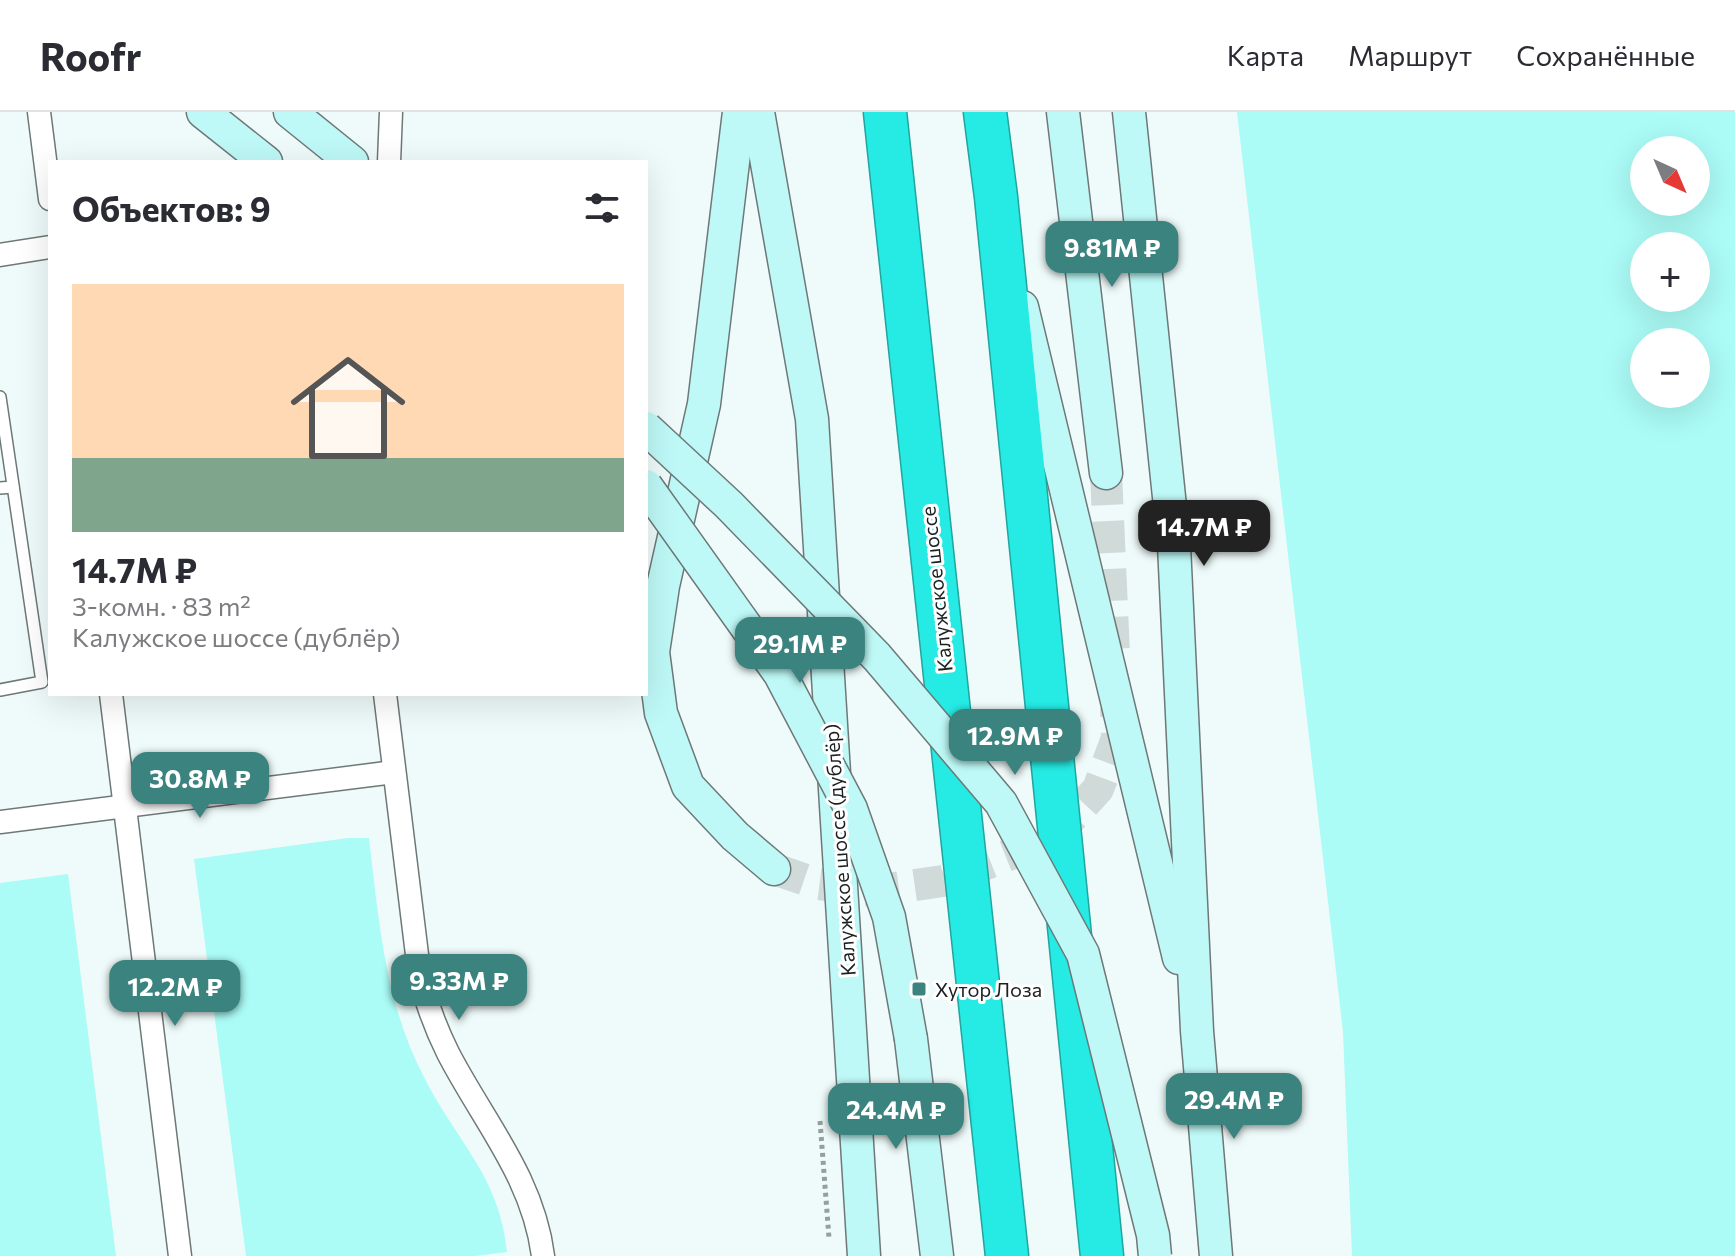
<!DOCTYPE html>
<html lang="ru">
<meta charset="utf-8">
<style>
body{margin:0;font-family:Commissioner,sans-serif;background:#f7f7f7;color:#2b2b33;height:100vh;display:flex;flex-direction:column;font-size:30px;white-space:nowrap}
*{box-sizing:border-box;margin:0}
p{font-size:26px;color:#7c7c81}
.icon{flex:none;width:44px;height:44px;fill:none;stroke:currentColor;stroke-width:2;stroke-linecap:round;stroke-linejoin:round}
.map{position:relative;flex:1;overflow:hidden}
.side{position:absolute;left:48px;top:48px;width:600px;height:536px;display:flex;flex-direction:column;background:#fff;border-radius:0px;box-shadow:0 8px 32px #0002}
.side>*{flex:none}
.needle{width:52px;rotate:136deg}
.fabs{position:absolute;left:1630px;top:24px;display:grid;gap:16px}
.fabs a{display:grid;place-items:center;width:80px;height:80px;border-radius:50%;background:#fff;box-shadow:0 8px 32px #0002;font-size:40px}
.price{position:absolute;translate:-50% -68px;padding:0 18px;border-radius:16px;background:#3b837f;color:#fff;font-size:26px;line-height:52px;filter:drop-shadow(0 2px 4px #0008)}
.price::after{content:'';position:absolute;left:50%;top:48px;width:24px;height:18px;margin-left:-12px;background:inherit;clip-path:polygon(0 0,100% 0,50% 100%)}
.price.current{background:#222;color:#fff}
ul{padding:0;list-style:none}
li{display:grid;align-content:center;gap:16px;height:424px;padding:0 24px}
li+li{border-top:2px solid #e1e1e2}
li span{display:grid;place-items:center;height:248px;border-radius:0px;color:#555}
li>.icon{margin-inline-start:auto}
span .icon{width:144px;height:144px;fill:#fffc;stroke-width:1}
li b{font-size:34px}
h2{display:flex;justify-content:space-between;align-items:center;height:96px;padding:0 24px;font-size:34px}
header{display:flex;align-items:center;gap:48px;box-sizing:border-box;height:112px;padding:0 40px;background:#fff;border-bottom:2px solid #e1e1e2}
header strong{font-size:38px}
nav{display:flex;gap:44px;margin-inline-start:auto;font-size:28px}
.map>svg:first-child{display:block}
</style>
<header>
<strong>Roofr</strong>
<nav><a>Карта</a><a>Маршрут</a><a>Сохранённые</a></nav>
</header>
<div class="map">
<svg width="1735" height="1144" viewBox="0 0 1735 1144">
<rect width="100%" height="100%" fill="#effbfa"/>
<g fill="#abfbf6" fill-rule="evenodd">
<path d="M1237 0H1735V1144H1352L1343 920ZM1644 38H1696V90H1644ZM1644 134H1696V186H1644ZM1644 230H1696V282H1644Z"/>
<path d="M348 726H369C379 809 385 892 425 967 457 1030 500 1065 507 1140L475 1144H246L194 747Z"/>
<path d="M68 762 116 1144H0V771Z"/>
</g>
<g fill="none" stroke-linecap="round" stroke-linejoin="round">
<g stroke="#cfdad9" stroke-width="32" stroke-dasharray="32 16" stroke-linecap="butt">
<path d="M1106 361 1114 542"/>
<path d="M774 757 818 772 874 779 943 769 1016 740 1062 716 1098 677 1117 626 1116 596"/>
</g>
<g stroke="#6e7877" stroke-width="14">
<g id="lane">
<path d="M0 285 42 570 0 578"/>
<path d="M0 376 13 375"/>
</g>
</g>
<g stroke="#6e7877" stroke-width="25">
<g id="street">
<path d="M39 0 50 87"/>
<path d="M389 50 391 0"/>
<path d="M0 143 50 135"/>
<path d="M111 582 180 1144"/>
<path d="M385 582 420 867C427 892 436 917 448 941 483 1009 533 1065 543 1144"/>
<path d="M0 710 394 660"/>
</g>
</g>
<g stroke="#6e7877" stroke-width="35">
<g id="secondary">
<path d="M203 0 266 50"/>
<path d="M290 0 352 50"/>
<path d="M739 0 704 292 663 474 653 540 661 601 688 674 735 724 774 757"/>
<path d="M758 0 812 307 864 1144"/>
<path d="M1063 0 1106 361"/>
<path d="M1129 0 1174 433 1197 919 1216 1144"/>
<path d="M1022 195 1179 846"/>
<path d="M911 927 937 1144"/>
</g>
</g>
<g stroke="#22a49f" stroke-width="45">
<g id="highway">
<path d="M885 0 1007 1144"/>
<path d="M985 0 996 85 1102 1144"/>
</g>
</g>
<path stroke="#969f9e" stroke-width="5" stroke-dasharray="4 4" stroke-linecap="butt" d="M820 1009 829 1126"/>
<use href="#lane" stroke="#fff" stroke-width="11"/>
<use href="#street" stroke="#fff" stroke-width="22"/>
<use href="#secondary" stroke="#bef9f7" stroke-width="32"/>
<use href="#highway" stroke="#25ebe4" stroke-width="42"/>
<g stroke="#6e7877" stroke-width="35" stroke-linecap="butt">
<g id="secondary-bridge">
<path d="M646 316 729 393 877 545 1001 691 1083 842 1153 1123 1155 1144"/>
<path d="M646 374 780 562 851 697 889 805 911 927"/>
</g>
</g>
<use href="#secondary-bridge" stroke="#bef9f7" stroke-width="32"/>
</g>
<rect fill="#3b837f" stroke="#fff" stroke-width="3" x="911" y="869" width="16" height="16" rx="4"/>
<g text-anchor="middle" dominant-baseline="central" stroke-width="6" stroke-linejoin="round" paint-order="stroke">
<g font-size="20" fill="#1c2020" stroke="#fff">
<text transform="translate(936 477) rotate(-96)">Калужское шоссе</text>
<text transform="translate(839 738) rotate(-94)">Калужское шоссе (дублёр)</text>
</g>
<g font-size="20" fill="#1c2020" stroke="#fff" text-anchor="start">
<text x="935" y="877">Хутор Лоза</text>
</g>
</g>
</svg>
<div class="fabs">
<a><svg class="needle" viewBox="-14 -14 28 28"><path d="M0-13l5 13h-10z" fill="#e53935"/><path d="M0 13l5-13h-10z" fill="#7c7c81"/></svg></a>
<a>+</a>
<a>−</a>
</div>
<b class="price" style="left:1112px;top:177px">9.81M ₽</b>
<b class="price current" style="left:1204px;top:456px">14.7M ₽</b>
<b class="price" style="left:800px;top:573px">29.1M ₽</b>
<b class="price" style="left:1015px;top:665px">12.9M ₽</b>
<b class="price" style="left:200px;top:708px">30.8M ₽</b>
<b class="price" style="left:459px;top:910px">9.33M ₽</b>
<b class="price" style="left:175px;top:916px">12.2M ₽</b>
<b class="price" style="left:1234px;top:1029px">29.4M ₽</b>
<b class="price" style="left:896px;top:1039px">24.4M ₽</b>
<section class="side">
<h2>Объектов: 9<svg class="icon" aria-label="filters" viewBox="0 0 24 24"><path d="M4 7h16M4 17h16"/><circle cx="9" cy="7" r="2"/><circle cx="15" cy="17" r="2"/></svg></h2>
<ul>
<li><span style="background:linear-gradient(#ffd9b3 70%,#7fa58c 0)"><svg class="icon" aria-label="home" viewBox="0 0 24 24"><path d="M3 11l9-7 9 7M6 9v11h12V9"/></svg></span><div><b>14.7M ₽</b><p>3-комн. · 83 m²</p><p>Калужское шоссе (дублёр)</p></div></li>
</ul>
</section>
</div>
